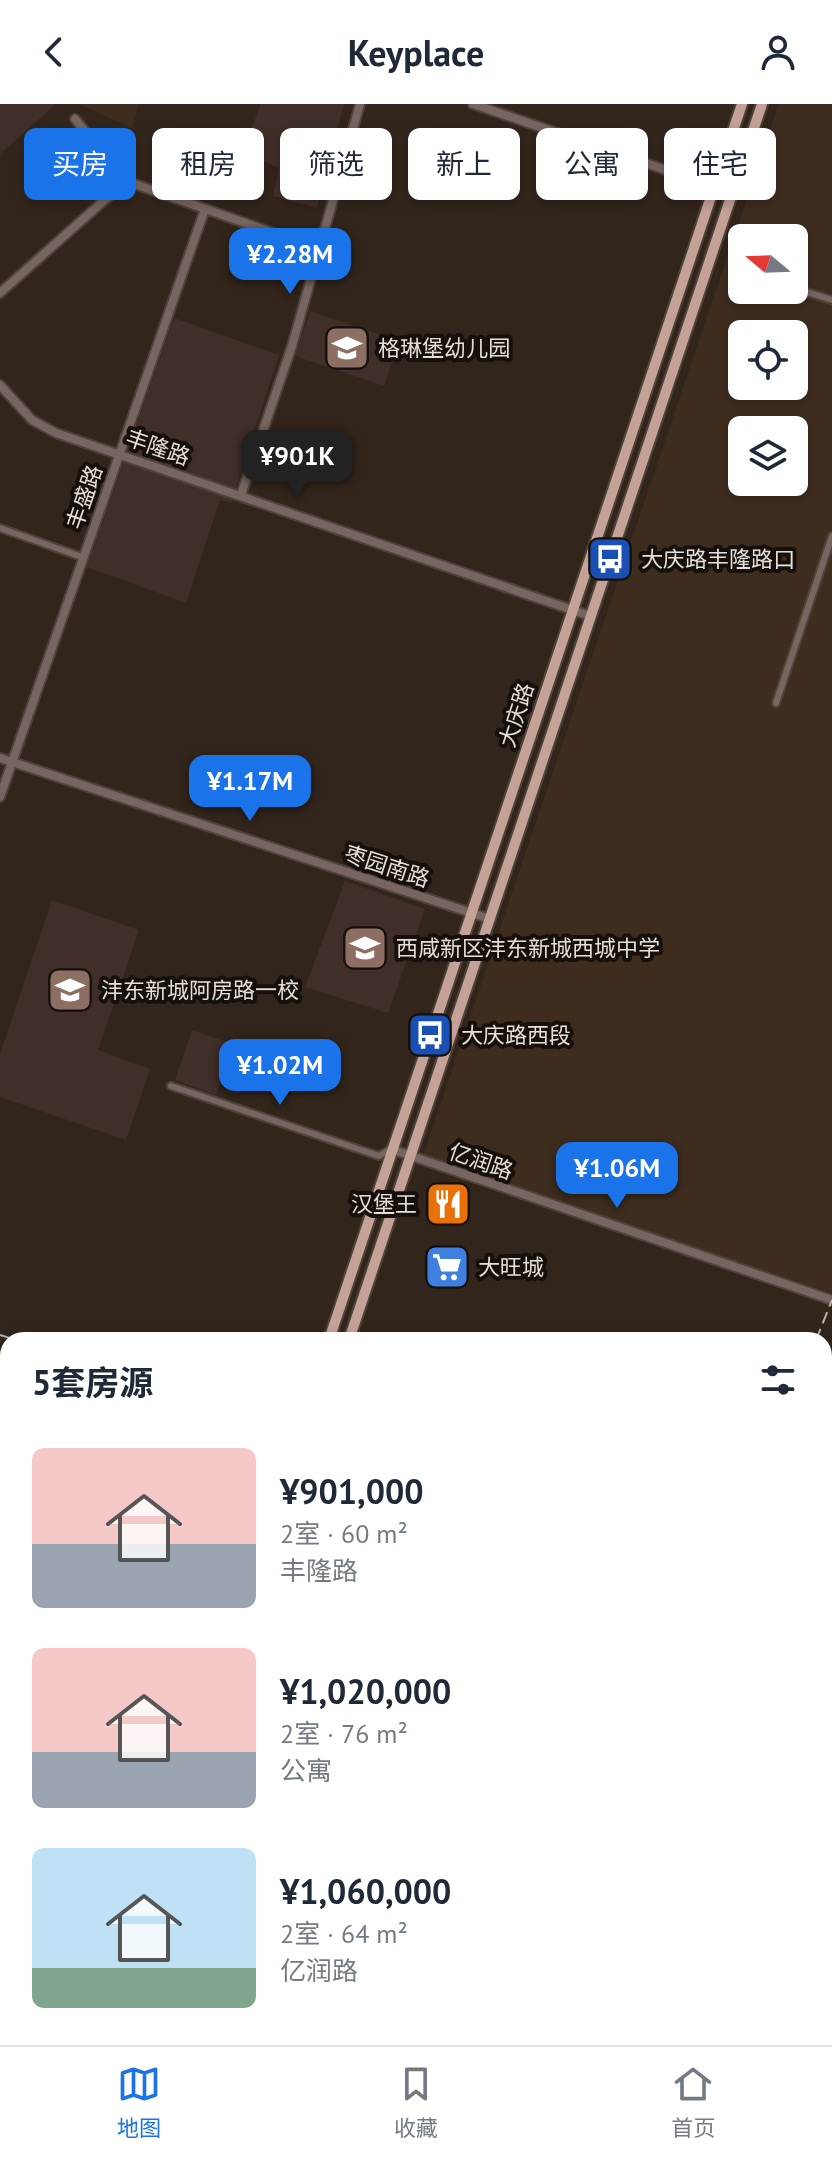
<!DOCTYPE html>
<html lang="zh">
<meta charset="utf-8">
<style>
body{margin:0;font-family:"PT Sans","Noto Sans SC",sans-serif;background:#f2f2f3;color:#1f2937;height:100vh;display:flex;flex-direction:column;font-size:30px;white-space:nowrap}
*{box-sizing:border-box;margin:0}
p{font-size:26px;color:#747a83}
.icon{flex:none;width:44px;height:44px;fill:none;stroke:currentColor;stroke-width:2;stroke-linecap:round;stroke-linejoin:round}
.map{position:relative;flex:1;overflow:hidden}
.panel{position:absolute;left:0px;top:1228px;width:832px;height:714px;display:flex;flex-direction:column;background:#fff;border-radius:24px 24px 0 0;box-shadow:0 4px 12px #0003}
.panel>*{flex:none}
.hud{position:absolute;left:24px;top:24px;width:784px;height:72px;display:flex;gap:16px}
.needle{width:52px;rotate:289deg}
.buttons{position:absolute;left:728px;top:120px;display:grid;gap:16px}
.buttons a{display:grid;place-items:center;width:80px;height:80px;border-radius:12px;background:#fff;box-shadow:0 4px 12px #0003;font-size:40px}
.price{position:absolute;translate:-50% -68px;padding:0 18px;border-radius:16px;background:#1a73e8;color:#fff;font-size:26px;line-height:52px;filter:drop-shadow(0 2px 4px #0008)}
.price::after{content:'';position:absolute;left:50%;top:48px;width:24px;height:18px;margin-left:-12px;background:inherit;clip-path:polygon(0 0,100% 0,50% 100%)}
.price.current{background:#222;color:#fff}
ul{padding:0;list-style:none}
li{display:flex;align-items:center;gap:24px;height:200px;padding:0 32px}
li span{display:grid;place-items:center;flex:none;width:224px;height:160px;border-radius:12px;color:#555}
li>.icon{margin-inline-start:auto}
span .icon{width:96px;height:96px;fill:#fffc;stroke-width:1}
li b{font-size:34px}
h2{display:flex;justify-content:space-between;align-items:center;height:96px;padding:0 32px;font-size:34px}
.chip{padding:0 28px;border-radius:12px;background:#fff;box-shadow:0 4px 12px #0003;font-size:28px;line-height:72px}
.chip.current{background:#1a73e8;color:#fff}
header{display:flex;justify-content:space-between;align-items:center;height:104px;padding:0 32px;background:#fff;font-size:36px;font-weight:600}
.tabs{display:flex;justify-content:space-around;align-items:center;height:112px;border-top:2px solid #e0e1e3;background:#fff;font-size:22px;color:#747a83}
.tabs a{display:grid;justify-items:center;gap:4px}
.tabs .current{color:#1a73e8}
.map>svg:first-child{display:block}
</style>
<header><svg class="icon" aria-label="back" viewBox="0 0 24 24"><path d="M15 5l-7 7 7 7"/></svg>Keyplace<svg class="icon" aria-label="person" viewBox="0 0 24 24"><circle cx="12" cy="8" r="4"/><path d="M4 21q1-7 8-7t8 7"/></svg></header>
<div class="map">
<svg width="832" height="1941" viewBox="0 0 832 1941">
<rect width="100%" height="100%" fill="#32251b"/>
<g fill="#3e2d1e" fill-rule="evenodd">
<path d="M79 0H139L132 24Z"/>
<path d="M779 0H832V1189L423 1052ZM742 134H794V186H742ZM742 230H794V282H742ZM742 326H794V378H742Z"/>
</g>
<g fill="#402e28">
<path d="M0 0H56L0 50Z"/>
<path d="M261 0H344L317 104 273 92 279 64 242 48Z"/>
<path d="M310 207 399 237 384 282 295 252Z"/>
<path d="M174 214 279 251 231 399 220 396 186 499 87 463Z"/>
<path d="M345 777 425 805 388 909 305 883Z"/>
<path d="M52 796 139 826 98 946 150 965 126 1036 0 993V950Z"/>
<path d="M192 926 233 940 216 991 175 976Z"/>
</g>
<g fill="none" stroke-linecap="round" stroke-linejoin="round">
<g stroke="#4f4339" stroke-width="10">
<g id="minor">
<path d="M794 184 832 196"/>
<path d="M0 424 82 453"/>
<path d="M776 599 832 432"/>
<path d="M171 982 379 1052 391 1045"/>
<path d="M824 1527 832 1529"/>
<path d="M824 1556 832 1559"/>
<path d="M0 1690 8 1693"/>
</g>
</g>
<g stroke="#4f4339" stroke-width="12">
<g id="tertiary">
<path d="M473 0 733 89"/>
<path d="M75 15 126 77 319 145"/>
<path d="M0 189 126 77"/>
<path d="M0 281 32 316 56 329 590 512"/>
<path d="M241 391 292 242 360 0"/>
<path d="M0 654 490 815"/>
<path d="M0 693 205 105"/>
<path d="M391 1045 832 1196"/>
<path d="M824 1302 832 1277"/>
<path d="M273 1934 294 1941"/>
</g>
</g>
<g stroke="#4f4339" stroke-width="13">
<g id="secondary">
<path d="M0 1252 8 1255"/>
<path d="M0 1259 8 1262"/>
<path d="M0 1270 8 1273"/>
<path d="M0 1279 8 1282"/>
<path d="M824 1537 832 1540"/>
<path d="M824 1546 832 1549"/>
</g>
</g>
<g stroke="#4f4339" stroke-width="14">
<g id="primary">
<path d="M329 1236 742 0"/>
<path d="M349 1236 762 0"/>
<path d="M94 1941 96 1934"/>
<path d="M112 1941 115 1934"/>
</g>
</g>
<use href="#minor" stroke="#766560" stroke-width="6"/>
<use href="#tertiary" stroke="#766560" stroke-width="8"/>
<use href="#secondary" stroke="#a28880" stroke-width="9"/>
<use href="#primary" stroke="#c5a298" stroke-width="10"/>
<g stroke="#b9b0a8" stroke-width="2" stroke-dasharray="12 6" stroke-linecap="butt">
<path d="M0 1231 16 1236"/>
<path d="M816 1236 832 1196"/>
<path d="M824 1503 832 1506"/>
<path d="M708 1934V1941"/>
</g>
</g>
<defs>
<g id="school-square" transform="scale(2.3)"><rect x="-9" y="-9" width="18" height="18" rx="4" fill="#8d6e63" stroke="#15100b"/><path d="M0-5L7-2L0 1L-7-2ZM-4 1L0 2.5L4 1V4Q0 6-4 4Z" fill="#fff"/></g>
<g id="bus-square" transform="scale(2.3)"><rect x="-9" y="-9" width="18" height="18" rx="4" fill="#1a4fb4" stroke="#15100b"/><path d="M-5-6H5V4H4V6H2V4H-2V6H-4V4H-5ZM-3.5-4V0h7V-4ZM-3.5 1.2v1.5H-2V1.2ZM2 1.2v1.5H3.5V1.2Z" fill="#fff"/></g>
<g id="restaurant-square" transform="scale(2.3)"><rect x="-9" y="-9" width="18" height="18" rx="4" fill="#e8710a" stroke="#15100b"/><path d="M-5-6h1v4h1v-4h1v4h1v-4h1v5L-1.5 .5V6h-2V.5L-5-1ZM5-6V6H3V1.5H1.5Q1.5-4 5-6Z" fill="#fff"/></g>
<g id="supermarket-square" transform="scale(2.3)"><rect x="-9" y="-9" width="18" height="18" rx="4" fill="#3f7fe0" stroke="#15100b"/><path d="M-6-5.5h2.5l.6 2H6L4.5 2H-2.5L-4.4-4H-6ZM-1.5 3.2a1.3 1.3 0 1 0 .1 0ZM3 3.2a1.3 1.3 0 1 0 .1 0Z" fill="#fff"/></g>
</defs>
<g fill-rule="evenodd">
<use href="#school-square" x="347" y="244"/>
<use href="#bus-square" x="610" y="455"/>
<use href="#school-square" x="365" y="844"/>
<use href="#school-square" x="70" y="886"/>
<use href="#bus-square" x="430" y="931"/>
<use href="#restaurant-square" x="448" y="1100"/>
<use href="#supermarket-square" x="447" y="1163"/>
</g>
<g text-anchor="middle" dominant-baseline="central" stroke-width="8" stroke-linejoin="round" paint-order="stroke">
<g font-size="22" fill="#e6ded7" stroke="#15100b" text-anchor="start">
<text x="378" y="244">格琳堡幼儿园</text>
<text x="641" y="455">大庆路丰隆路口</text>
<text x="396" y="844">西咸新区沣东新城西城中学</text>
<text x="101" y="886">沣东新城阿房路一校</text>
<text x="461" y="931">大庆路西段</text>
<text x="417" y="1100" text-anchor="end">汉堡王</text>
<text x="478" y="1163">大旺城</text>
</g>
<g font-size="22" fill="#e6ded7" stroke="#15100b">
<text transform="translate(158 343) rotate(19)">丰隆路</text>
<text transform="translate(84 393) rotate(-71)">丰盛路</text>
<text transform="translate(516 611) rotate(-72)">大庆路</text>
<text transform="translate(387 762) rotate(18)">枣园南路</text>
<text transform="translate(481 1057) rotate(19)">亿润路</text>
</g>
</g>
</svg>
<div class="buttons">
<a><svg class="needle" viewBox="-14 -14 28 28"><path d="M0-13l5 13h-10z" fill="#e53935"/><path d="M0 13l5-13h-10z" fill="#747a83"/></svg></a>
<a><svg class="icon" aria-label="locate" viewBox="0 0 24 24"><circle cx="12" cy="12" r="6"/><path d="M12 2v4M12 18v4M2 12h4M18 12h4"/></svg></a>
<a><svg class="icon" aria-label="layers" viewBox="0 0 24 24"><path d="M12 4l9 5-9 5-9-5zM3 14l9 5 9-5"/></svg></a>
</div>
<b class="price" style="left:290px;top:192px">¥2.28M</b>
<b class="price current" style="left:297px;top:394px">¥901K</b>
<b class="price" style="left:250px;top:719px">¥1.17M</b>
<b class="price" style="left:280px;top:1003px">¥1.02M</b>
<b class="price" style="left:617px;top:1106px">¥1.06M</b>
<div class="hud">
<a class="chip current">买房</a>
<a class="chip">租房</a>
<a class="chip">筛选</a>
<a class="chip">新上</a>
<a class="chip">公寓</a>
<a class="chip">住宅</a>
</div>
<section class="panel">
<h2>5套房源<svg class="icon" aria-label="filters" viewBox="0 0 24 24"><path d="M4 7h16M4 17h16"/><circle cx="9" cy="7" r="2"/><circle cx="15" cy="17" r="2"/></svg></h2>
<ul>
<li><span style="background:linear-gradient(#f6c9c9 60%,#9aa5b1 0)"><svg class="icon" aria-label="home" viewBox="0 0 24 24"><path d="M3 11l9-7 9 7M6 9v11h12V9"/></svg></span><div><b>¥901,000</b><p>2室 · 60 m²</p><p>丰隆路</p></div></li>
<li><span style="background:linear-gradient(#f6c9c9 65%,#9aa5b1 0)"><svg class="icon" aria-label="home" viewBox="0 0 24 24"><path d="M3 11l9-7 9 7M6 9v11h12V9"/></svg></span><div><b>¥1,020,000</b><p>2室 · 76 m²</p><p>公寓</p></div></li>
<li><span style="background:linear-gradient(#bfe0f5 75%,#7fa58c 0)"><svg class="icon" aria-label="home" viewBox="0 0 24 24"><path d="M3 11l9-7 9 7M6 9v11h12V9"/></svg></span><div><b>¥1,060,000</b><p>2室 · 64 m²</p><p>亿润路</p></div></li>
</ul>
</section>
</div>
<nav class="tabs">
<a class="current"><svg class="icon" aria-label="map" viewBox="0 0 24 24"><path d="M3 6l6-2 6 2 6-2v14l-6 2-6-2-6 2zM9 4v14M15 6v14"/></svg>地图</a>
<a><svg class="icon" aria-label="saved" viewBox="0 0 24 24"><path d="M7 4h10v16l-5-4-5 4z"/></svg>收藏</a>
<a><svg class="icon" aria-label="home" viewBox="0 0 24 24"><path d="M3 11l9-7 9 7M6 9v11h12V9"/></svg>首页</a>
</nav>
